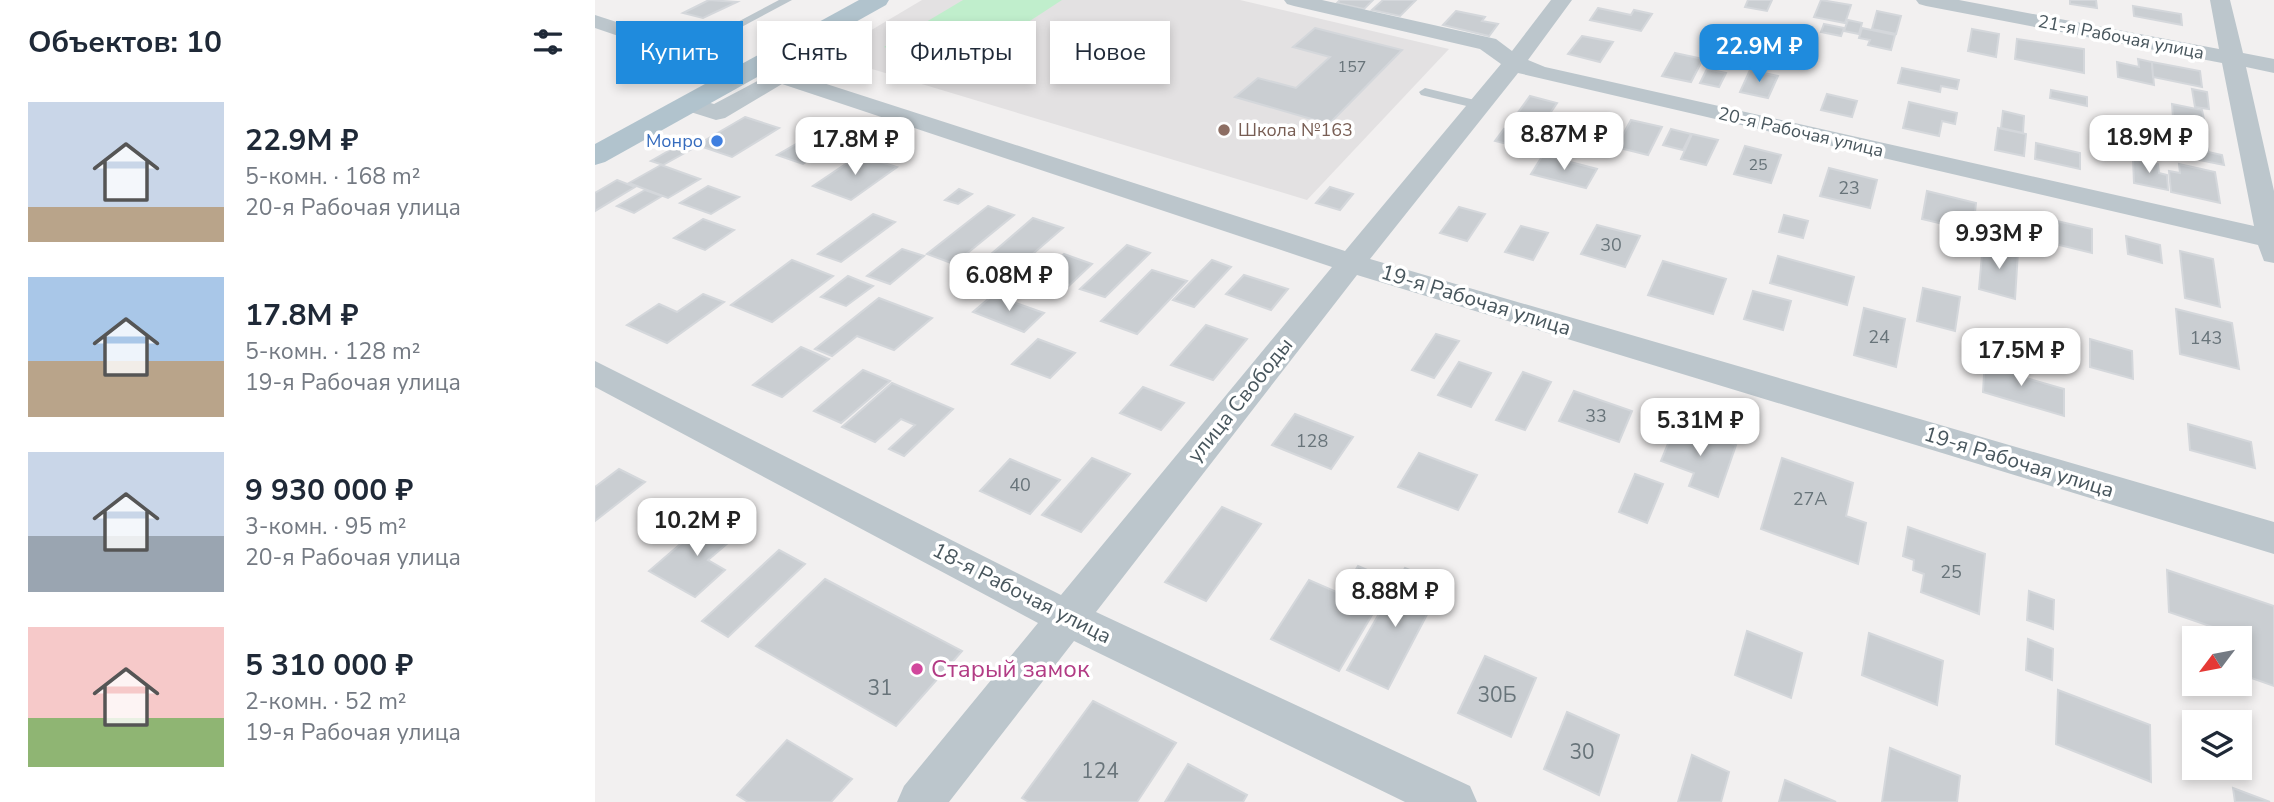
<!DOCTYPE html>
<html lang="ru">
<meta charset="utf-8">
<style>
body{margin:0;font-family:"Nunito Sans",sans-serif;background:#f2f2f3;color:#1f2937;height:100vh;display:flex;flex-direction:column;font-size:26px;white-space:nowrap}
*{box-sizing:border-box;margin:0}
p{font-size:23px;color:#747a83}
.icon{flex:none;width:38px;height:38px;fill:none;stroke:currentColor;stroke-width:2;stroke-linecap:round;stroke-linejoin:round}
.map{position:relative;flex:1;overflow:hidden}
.panel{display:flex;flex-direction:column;background:#fff;width:595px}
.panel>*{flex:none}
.hud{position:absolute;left:21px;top:21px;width:665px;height:63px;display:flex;gap:14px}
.needle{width:46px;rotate:238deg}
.fabs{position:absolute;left:1587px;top:626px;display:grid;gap:14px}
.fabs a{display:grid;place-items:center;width:70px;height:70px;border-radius:0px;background:#fff;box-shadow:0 4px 10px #0003;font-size:35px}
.price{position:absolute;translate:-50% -60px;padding:0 16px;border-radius:14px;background:#fff;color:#222;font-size:23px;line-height:46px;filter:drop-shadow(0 2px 4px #0008)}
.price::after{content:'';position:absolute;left:50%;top:42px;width:21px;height:16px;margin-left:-10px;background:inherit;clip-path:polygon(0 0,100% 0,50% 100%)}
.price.current{background:#1f8bdd;color:#fff}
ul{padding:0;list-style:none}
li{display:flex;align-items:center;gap:21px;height:175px;padding:0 28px}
li span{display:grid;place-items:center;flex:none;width:196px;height:140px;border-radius:0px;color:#555}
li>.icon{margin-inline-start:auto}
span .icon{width:84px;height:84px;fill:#fffc;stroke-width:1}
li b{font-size:30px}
h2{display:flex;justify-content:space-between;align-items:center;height:84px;padding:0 28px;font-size:30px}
.tag{padding:0 24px;border-radius:0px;background:#fff;box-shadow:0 4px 10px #0003;font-size:24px;line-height:63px}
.tag.current{background:#1f8bdd;color:#fff}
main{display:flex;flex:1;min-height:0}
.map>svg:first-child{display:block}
</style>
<main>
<section class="panel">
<h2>Объектов: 10<svg class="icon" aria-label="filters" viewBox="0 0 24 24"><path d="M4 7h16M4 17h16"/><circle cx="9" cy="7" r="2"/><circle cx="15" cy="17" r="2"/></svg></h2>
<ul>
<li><span style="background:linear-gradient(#c9d6e8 75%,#b9a48a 0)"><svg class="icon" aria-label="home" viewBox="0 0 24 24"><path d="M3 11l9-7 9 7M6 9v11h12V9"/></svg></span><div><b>22.9M ₽</b><p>5-комн. · 168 m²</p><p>20-я Рабочая улица</p></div></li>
<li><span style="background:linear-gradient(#a9c7e8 60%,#b9a48a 0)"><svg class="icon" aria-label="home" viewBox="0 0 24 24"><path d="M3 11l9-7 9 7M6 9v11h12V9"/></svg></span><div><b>17.8M ₽</b><p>5-комн. · 128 m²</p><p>19-я Рабочая улица</p></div></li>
<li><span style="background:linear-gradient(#c9d6e8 60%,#9aa5b1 0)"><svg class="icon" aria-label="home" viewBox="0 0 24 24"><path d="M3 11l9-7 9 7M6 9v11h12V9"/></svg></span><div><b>9 930 000 ₽</b><p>3-комн. · 95 m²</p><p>20-я Рабочая улица</p></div></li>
<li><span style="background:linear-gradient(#f6c9c9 65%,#8fb573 0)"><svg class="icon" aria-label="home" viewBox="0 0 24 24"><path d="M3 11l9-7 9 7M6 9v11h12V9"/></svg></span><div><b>5 310 000 ₽</b><p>2-комн. · 52 m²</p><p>19-я Рабочая улица</p></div></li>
</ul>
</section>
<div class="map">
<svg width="1679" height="802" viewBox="0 0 1679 802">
<rect width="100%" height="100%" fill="#f2f0f0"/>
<path fill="#e3e1e2" d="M327 0H645L854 49 712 200 247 60 236 54Z"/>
<path fill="#c0eecc" d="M368 0H467L363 68 289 47Z"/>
<g fill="#caced2" stroke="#d4d7db" stroke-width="2">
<path d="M114 0 142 2 108 18 88 13Z"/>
<path d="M745 0H778L769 9 742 3Z"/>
<path d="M788 0H821L805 16 777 10Z"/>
<path d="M1153 0H1177L1172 11 1150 7Z"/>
<path d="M1226 0 1256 5 1250 23 1219 17Z"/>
<path d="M1475 0H1501L1502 8 1475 4Z"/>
<path d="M1538 6 1586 14 1587 25 1539 16Z"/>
<path d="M1003 8 1036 15 1039 10 1057 14 1046 31 995 20Z"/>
<path d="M861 11 890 17 887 21 903 24 894 36 848 25Z"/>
<path d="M1282 11 1306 16 1301 34 1277 29Z"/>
<path d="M1253 20 1267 23 1264 34 1249 31Z"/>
<path d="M1229 24 1249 28 1246 36 1226 32Z"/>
<path d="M720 28 807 50 734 124 640 97 663 78 701 88 735 57 698 47Z"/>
<path d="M1267 28 1300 35 1296 50 1273 45 1275 40 1264 38Z"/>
<path d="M1377 29 1404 34 1401 57 1373 51Z"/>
<path d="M987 36 1018 42 1005 62 973 54Z"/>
<path d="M1166 38 1200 45 1193 62 1159 54Z"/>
<path d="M1422 39 1489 49V73L1420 59Z"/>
<path d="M1080 53 1108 59 1096 82 1067 76Z"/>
<path d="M1543 59 1557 62 1559 85 1523 77 1522 62 1544 67Z"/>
<path d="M1557 62 1605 71 1607 87 1558 77Z"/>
<path d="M1307 68 1364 80 1362 89 1346 86 1345 92 1303 83Z"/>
<path d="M1112 69 1131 73 1124 87 1105 83Z"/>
<path d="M1155 70 1183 76 1173 98 1145 92Z"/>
<path d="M1597 89 1612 92 1614 109 1600 107Z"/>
<path d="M1456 90 1492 97V106L1455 98Z"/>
<path d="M1232 94 1262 101 1257 117 1226 110Z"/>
<path d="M935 96 962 103 945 128 917 121Z"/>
<path d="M1314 102 1362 113 1360 124 1347 121 1344 136 1308 128Z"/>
<path d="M1577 104 1607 110 1610 124 1578 118Z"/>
<path d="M1408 111 1429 116 1428 133 1406 128Z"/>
<path d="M150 117 184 128 137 157 102 145Z"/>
<path d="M1036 120 1067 127 1053 155 1021 147Z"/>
<path d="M1564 123 1610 132 1613 150 1566 140Z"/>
<path d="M1403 128 1431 134 1429 156 1400 150Z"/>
<path d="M909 129 941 137 932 149 900 141Z"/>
<path d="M1076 129 1096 134 1088 150 1068 145Z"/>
<path d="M1097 134 1123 140 1111 165 1086 159Z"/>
<path d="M208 140 233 148 208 164 182 155Z"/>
<path d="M1441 143 1485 153V169L1440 159Z"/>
<path d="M1578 144 1627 155 1629 165 1579 155Z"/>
<path d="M82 146 95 150 68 165 56 161Z"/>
<path d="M1150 146 1186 155 1176 183 1139 174Z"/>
<path d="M264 155 302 167 256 200 218 186Z"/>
<path d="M948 155 1002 169 991 188 936 174Z"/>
<path d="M1538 159 1563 164 1564 173 1572 175 1573 190 1539 183Z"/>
<path d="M1584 164 1620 172 1625 203 1576 192 1574 171 1585 173Z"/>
<path d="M66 165 105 179 73 198 34 183Z"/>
<path d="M1234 168 1282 180 1275 208 1225 196Z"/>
<path d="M22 180 40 187 0 211V193Z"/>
<path d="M113 186 144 197 116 214 85 203Z"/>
<path d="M735 187 758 194 745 210 721 203Z"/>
<path d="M364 189 377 194 363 204 350 200Z"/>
<path d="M50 190 67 196 39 213 22 206Z"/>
<path d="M1332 191 1381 203 1378 231 1327 219Z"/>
<path d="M393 206 419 215 359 264 332 254Z"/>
<path d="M864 207 890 214 872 241 845 233Z"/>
<path d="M278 214 300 222 246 262 223 254Z"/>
<path d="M1189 215 1213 221 1208 238 1184 232Z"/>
<path d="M438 218 468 228 426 264 396 254Z"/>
<path d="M108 219 139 230 110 250 79 238Z"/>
<path d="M1453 219 1497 229V253L1452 242Z"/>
<path d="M1002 225 1045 236 1030 267 986 254Z"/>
<path d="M926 226 953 233 938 260 910 252Z"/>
<path d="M1531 236 1565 245 1567 263 1533 254Z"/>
<path d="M1388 243 1423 252 1420 299 1384 289Z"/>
<path d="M532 245 555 253 510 297 485 289Z"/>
<path d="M307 249 329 256 295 284 272 276Z"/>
<path d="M1585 251 1618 259 1625 307 1590 298Z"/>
<path d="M469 254 497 264 464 295 436 285Z"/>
<path d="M1183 256 1259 277 1252 305 1175 283Z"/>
<path d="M197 260 238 276 177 322 136 305Z"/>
<path d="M617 260 636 267 599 307 578 300Z"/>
<path d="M1068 261 1131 279 1118 314 1053 295Z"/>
<path d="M557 270 592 281 542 334 506 321Z"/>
<path d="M649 275 693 289 676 310 631 294Z"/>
<path d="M253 276 278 286 251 306 226 297Z"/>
<path d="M1328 288 1365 297 1360 331 1322 321Z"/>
<path d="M1158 291 1196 301 1188 330 1149 319Z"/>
<path d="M108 294 129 302 72 343 32 325 64 304 82 312Z"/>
<path d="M398 295 449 313 429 332 378 312Z"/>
<path d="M284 298 337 318 299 350 262 336 237 356 220 349Z"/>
<path d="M1269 308 1310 319 1301 367 1259 355Z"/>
<path d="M1581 309 1637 323 1644 369 1585 354Z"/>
<path d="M611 325 652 339 618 380 576 365Z"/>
<path d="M841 334 864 341 839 378 817 370Z"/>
<path d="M443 339 480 353 455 378 417 364Z"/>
<path d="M1495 339 1537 351 1538 379 1495 367Z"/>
<path d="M206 347 234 359 187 397 158 385Z"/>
<path d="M1390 357 1425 366 1424 376 1469 389V416L1388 392Z"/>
<path d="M864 362 896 373 876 407 843 395Z"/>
<path d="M268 370 295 381 246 423 219 411Z"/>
<path d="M928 372 956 382 930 430 901 420Z"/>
<path d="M297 383 358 409 309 456 294 449 320 425 306 419 280 442 247 427Z"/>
<path d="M548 387 589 403 566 430 525 413Z"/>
<path d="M979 391 1037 411 1024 442 964 421Z"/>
<path d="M700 414 758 437 736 469 677 445Z"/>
<path d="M1081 424 1141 445 1123 497 1094 486 1099 473 1066 461Z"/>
<path d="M1593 424 1656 442 1660 468 1595 450Z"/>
<path d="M824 453 882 475 863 510 803 487Z"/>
<path d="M497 458 535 474 486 532 447 515Z"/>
<path d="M1187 458 1258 483 1251 516 1271 523 1263 564 1166 529Z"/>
<path d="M415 459 465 480 435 514 385 491Z"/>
<path d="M24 469 50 482 0 521V487Z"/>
<path d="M1040 474 1068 484 1052 523 1024 512Z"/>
<path d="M627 507 666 524 611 601 570 582Z"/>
<path d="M118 516 147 531 113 560 130 570 100 597 54 571Z"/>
<path d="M1313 527 1390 554 1384 614 1326 592 1329 574 1318 570 1319 560 1308 556Z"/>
<path d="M184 550 210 564 133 637 107 621Z"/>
<path d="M763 566 797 581 744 671 676 639 714 580 746 594Z"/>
<path d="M810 568 848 584 793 689 752 670Z"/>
<path d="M1572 570 1679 606V686L1648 675 1644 636 1574 612Z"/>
<path d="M230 579 367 651 301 726 161 646Z"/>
<path d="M1434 591 1459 600 1458 629 1432 620Z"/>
<path d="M1152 631 1207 653 1196 698 1140 675Z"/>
<path d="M1274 633 1348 661 1342 705 1267 675Z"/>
<path d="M1433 639 1458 649 1457 680 1431 670Z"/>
<path d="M890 656 941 678 916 737 863 713Z"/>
<path d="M1463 690 1555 725 1556 782 1461 744Z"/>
<path d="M498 701 581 743 542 802H434L427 798Z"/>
<path d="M972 712 1024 735 1004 795 949 769Z"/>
<path d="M192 740 257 779 236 802H153L142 795Z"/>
<path d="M1295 748 1365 776 1362 802H1287Z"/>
<path d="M1097 755 1134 772 1126 802H1083Z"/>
<path d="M593 764 652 795 648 802H570Z"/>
<path d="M1190 780 1241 802H1184Z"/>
<path d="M1638 788 1675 802H1640Z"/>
</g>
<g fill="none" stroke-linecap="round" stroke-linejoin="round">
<g fill="#bcc6cc" fill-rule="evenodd">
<path d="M184 0H197L96 54 86 52Z"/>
<path d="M830 88 888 102 890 105 884 109 826 95 824 92Z"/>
</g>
<g fill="#bcc6cc" fill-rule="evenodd">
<path d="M689 0H727L901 39 917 51 956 0H977L933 60 950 67 1659 226 1627 63 1331 6 1324 4 1321 0H1364L1624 49 1615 0H1635L1648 53 1679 59V73L1651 67 1679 191V263L1669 261 1663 245 923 73 775 259 1679 522V554L762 275 501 612 875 786 882 802H810L479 641 354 802H302L309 786 443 623 0 387V361L466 595 737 267 187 84 130 118 121 120 86 109 82 104 86 99 94 97 119 104 185 69 750 251 906 64 885 49 699 6 692 4Z"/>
<path d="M0 15 160 67 164 72 160 77H144L0 28Z"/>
</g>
<path fill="#b1c3cd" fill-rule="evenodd" d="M264 0H294L291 5 10 162 0 165V144Z"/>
</g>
<circle fill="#8d6e63" stroke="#fff" stroke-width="2.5" cx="629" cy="130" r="7"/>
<circle fill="#3f7fe0" stroke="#fff" stroke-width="2.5" cx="122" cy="141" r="7"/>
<circle fill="#d1479c" stroke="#fff" stroke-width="2.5" cx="322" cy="669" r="7"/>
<g text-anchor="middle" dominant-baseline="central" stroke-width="7" stroke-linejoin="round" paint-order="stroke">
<g font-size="16" fill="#68747a">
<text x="757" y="67">157</text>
<text x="1163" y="165">25</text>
</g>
<g font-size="18" fill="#48565d" stroke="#fff">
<text transform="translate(1526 37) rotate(11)">21-я Рабочая улица</text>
<text transform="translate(1206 132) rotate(13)">20-я Рабочая улица</text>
</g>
<g font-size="18" fill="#785e54" stroke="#fff" text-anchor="start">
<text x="643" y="130">Школа №163</text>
</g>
<g font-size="18" fill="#366cbe" stroke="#fff" text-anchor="end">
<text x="108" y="141">Монро</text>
</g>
<g font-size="18" fill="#68747a">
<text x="1254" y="188">23</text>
<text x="1016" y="245">30</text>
<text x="1284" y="337">24</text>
<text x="1611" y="338">143</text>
<text x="1001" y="416">33</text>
<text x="717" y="441">128</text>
<text x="425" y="485">40</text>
<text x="1215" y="499">27А</text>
<text x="1356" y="572">25</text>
</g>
<g font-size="21" fill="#48565d" stroke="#fff">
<text transform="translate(881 300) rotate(17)">19-я Рабочая улица</text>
<text transform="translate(645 400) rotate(-51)">улица Свободы</text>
<text transform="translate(1424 462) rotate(17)">19-я Рабочая улица</text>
<text transform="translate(427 593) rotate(27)">18-я Рабочая улица</text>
</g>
<g font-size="21" fill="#68747a">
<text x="285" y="688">31</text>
<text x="902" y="695">30Б</text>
<text x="987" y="752">30</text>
<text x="505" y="771">124</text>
</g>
<g font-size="24" fill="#b23c85" stroke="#fff" text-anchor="start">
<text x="336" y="669">Старый замок</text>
</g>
</g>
</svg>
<div class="fabs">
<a><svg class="needle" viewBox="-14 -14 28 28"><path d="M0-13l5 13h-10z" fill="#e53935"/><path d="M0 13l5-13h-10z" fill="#747a83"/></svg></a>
<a><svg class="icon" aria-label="layers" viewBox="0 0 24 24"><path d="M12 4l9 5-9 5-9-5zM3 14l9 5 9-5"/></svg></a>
</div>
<b class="price current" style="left:1164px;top:84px">22.9M ₽</b>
<b class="price" style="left:969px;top:172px">8.87M ₽</b>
<b class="price" style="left:1554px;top:175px">18.9M ₽</b>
<b class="price" style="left:260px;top:177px">17.8M ₽</b>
<b class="price" style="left:1404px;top:271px">9.93M ₽</b>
<b class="price" style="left:414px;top:313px">6.08M ₽</b>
<b class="price" style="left:1426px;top:388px">17.5M ₽</b>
<b class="price" style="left:1105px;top:458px">5.31M ₽</b>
<b class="price" style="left:102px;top:558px">10.2M ₽</b>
<b class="price" style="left:800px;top:629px">8.88M ₽</b>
<div class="hud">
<a class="tag current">Купить</a>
<a class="tag">Снять</a>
<a class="tag">Фильтры</a>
<a class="tag">Новое</a>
</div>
</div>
</main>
